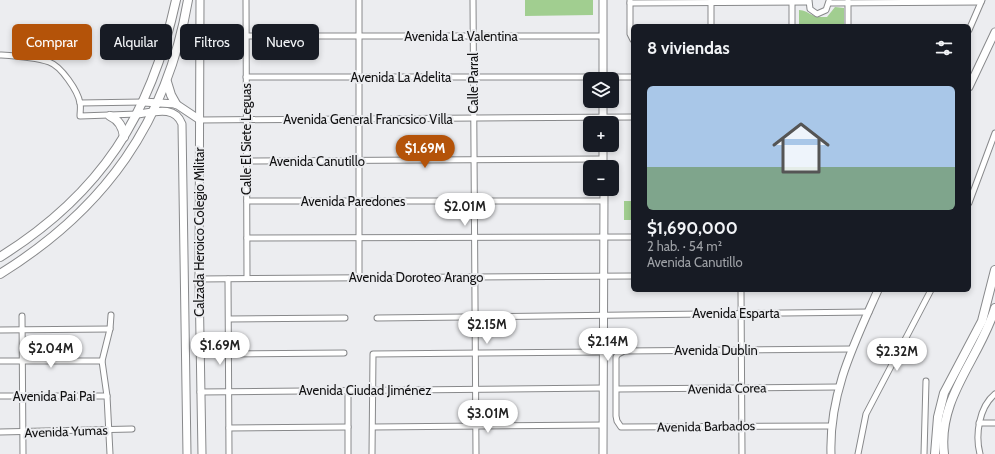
<!DOCTYPE html>
<html lang="es">
<meta charset="utf-8">
<style>
body{margin:0;font-family:Cabin,sans-serif;background:#20242c;color:#f1f3f6;height:100vh;display:flex;flex-direction:column;font-size:15px;white-space:nowrap}
*{box-sizing:border-box;margin:0}
p{font-size:13px;color:#9ea1a6}
.icon{flex:none;width:22px;height:22px;fill:none;stroke:currentColor;stroke-width:2;stroke-linecap:round;stroke-linejoin:round}
.map{position:relative;flex:1;overflow:hidden}
.sheet{position:absolute;left:631px;top:24px;width:340px;height:268px;display:flex;flex-direction:column;background:#171b24;border-radius:6px;box-shadow:0 2px 6px #0003}
.sheet>*{flex:none}
.top-card{position:absolute;left:12px;top:24px;width:380px;height:36px;display:flex;gap:8px}
.tools{position:absolute;left:583px;top:72px;display:grid;gap:8px}
.tools a{display:grid;place-items:center;width:36px;height:36px;border-radius:6px;background:#171b24;box-shadow:0 2px 6px #0003;font-size:20px}
.price{position:absolute;translate:-50% -34px;padding:0 9px;border-radius:14px;background:#fff;color:#222;font-size:13px;line-height:26px;filter:drop-shadow(0 1px 2px #0008)}
.price::after{content:'';position:absolute;left:50%;top:24px;width:12px;height:9px;margin-left:-6px;background:inherit;clip-path:polygon(0 0,100% 0,50% 100%)}
.price.active{background:#b45309;color:#fff}
ul{padding:0;list-style:none}
li{display:grid;align-content:center;gap:8px;height:212px;padding:0 16px}
li+li{border-top:1px solid #363941}
li span{display:grid;place-items:center;height:124px;border-radius:6px;color:#555}
li>.icon{margin-inline-start:auto}
span .icon{width:72px;height:72px;fill:#fffc;stroke-width:1}
li b{font-size:17px}
h2{display:flex;justify-content:space-between;align-items:center;height:48px;padding:0 16px;font-size:17px}
.chip{padding:0 14px;border-radius:6px;background:#171b24;box-shadow:0 2px 6px #0003;font-size:14px;line-height:36px}
.chip.active{background:#b45309;color:#fff}
.map>svg:first-child{display:block}
</style>
<div class="map">
<svg width="995" height="454" viewBox="0 0 995 454">
<rect width="100%" height="100%" fill="#ecedf0"/>
<g fill="#a1ce90">
<path d="M525 0H593V15L525 16Z"/>
<path d="M835 7 844 8V26H799V10C811 11 809 18 827 17Z"/>
<rect x="624" y="201" width="9" height="19"/>
</g>
<g fill="none" stroke-linecap="round" stroke-linejoin="round">
<g stroke="#88898b" stroke-width="7">
<g id="street">
<path d="M246 0 247 278"/>
<path d="M473 0 476 454"/>
<path d="M711 0V26"/>
<path d="M792 0V26"/>
<path d="M809 0 810 9 817 14 826 10 829 1"/>
<path d="M630 1V34L633 40"/>
<path d="M848 1V26"/>
<path d="M630 3 808 2"/>
<path d="M829 3 981 2"/>
<path d="M969 30 982 0"/>
<path d="M246 36H603"/>
<path d="M0 55C16 56 34 57 49 62 61 66 78 91 80 103 81 107 80 112 80 116L138 114"/>
<path d="M246 77H633"/>
<path d="M80 103 143 102"/>
<path d="M200 120 633 117"/>
<path d="M246 161 603 159"/>
<path d="M247 201H604"/>
<path d="M969 203 995 133"/>
<path d="M247 238 633 237"/>
<path d="M359 278V0"/>
<path d="M199 279 633 276"/>
<path d="M228 279 229 454"/>
<path d="M741 290 742 454"/>
<path d="M22 316 23 454"/>
<path d="M377 318 869 312"/>
<path d="M229 319 345 318"/>
<path d="M0 330 110 329"/>
<path d="M228 354 344 353"/>
<path d="M0 361H102"/>
<path d="M617 389 838 387"/>
<path d="M348 390V454"/>
<path d="M200 392 603 388"/>
<path d="M0 396H107"/>
<path d="M979 423H995"/>
<path d="M831 426 621 427 617 421 616 416V357L618 354 624 351 852 349"/>
<path d="M373 427 603 425"/>
<path d="M229 428 348 427"/>
<path d="M0 432 132 429"/>
<path d="M110 454 107 396 102 361 110 329 111 315"/>
<path d="M372 454 373 354 602 352"/>
<path d="M858 454 866 414 931 290"/>
<path d="M924 454 926 381"/>
<path d="M980 454C975 435 979 407 995 394"/>
</g>
</g>
<g stroke="#88898b" stroke-width="9">
<g id="secondary">
<path d="M200 0 199 279 202 454"/>
<path d="M603 0V79"/>
<path d="M969 87 995 32"/>
<path d="M143 102 176 104 200 120"/>
<path d="M138 114C154 112 175 105 182 124L187 454"/>
<path d="M603 123V101"/>
<path d="M603 145V167"/>
<path d="M603 454 604 189"/>
<path d="M831 454C829 393 854 344 878 290"/>
</g>
</g>
<g stroke="#88898b" stroke-width="10">
<g id="primary">
<path d="M167 82 171 95 176 104"/>
<path d="M110 116C119 120 123 127 124 137"/>
<path d="M0 257C101 194 151 115 176 0"/>
<path d="M0 274C105 209 167 122 188 0"/>
<path d="M935 454 938 417 944 393 982 321 995 270"/>
<path d="M944 454C937 398 980 358 995 308"/>
</g>
</g>
<use href="#street" stroke="#fff" stroke-width="5"/>
<use href="#secondary" stroke="#fff" stroke-width="7"/>
<use href="#primary" stroke="#fff" stroke-width="8"/>
</g>
<g text-anchor="middle" dominant-baseline="central" stroke-width="4" stroke-linejoin="round" paint-order="stroke">
<g font-size="13" fill="#111112" stroke="#ecedf0">
<text x="461" y="36">Avenida La Valentina</text>
<text x="401" y="77">Avenida La Adelita</text>
<text transform="translate(473 83) rotate(-90)">Calle Parral</text>
<text x="368" y="119">Avenida General Francsico Villa</text>
<text transform="translate(246 139) rotate(-90)">Calle El Siete Leguas</text>
<text x="317" y="161">Avenida Canutillo</text>
<text x="353" y="201">Avenida Paredones</text>
<text transform="translate(199 232) rotate(-90)">Calzada Heroico Colegio Militar</text>
<text x="416" y="277">Avenida Doroteo Arango</text>
<text x="736" y="313">Avenida Esparta</text>
<text x="716" y="350">Avenida Dublin</text>
<text transform="translate(727 388) rotate(-1)">Avenida Corea</text>
<text x="365" y="390">Avenida Ciudad Jiménez</text>
<text x="54" y="396">Avenida Pai Pai</text>
<text transform="translate(706 426) rotate(-1)">Avenida Barbados</text>
<text transform="translate(66 431) rotate(-2)">Avenida Yumas</text>
</g>
</g>
</svg>
<div class="tools">
<a><svg class="icon" aria-label="layers" viewBox="0 0 24 24"><path d="M12 4l9 5-9 5-9-5zM3 14l9 5 9-5"/></svg></a>
<a>+</a>
<a>−</a>
</div>
<b class="price active" style="left:425px;top:169px">$1.69M</b>
<b class="price" style="left:465px;top:227px">$2.01M</b>
<b class="price" style="left:487px;top:345px">$2.15M</b>
<b class="price" style="left:608px;top:362px">$2.14M</b>
<b class="price" style="left:220px;top:366px">$1.69M</b>
<b class="price" style="left:51px;top:369px">$2.04M</b>
<b class="price" style="left:897px;top:372px">$2.32M</b>
<b class="price" style="left:488px;top:434px">$3.01M</b>
<div class="top-card">
<a class="chip active">Comprar</a>
<a class="chip">Alquilar</a>
<a class="chip">Filtros</a>
<a class="chip">Nuevo</a>
</div>
<section class="sheet">
<h2>8 viviendas<svg class="icon" aria-label="filters" viewBox="0 0 24 24"><path d="M4 7h16M4 17h16"/><circle cx="9" cy="7" r="2"/><circle cx="15" cy="17" r="2"/></svg></h2>
<ul>
<li><span style="background:linear-gradient(#a9c7e8 65%,#7fa58c 0)"><svg class="icon" aria-label="home" viewBox="0 0 24 24"><path d="M3 11l9-7 9 7M6 9v11h12V9"/></svg></span><div><b>$1,690,000</b><p>2 hab. · 54 m²</p><p>Avenida Canutillo</p></div></li>
</ul>
</section>
</div>
